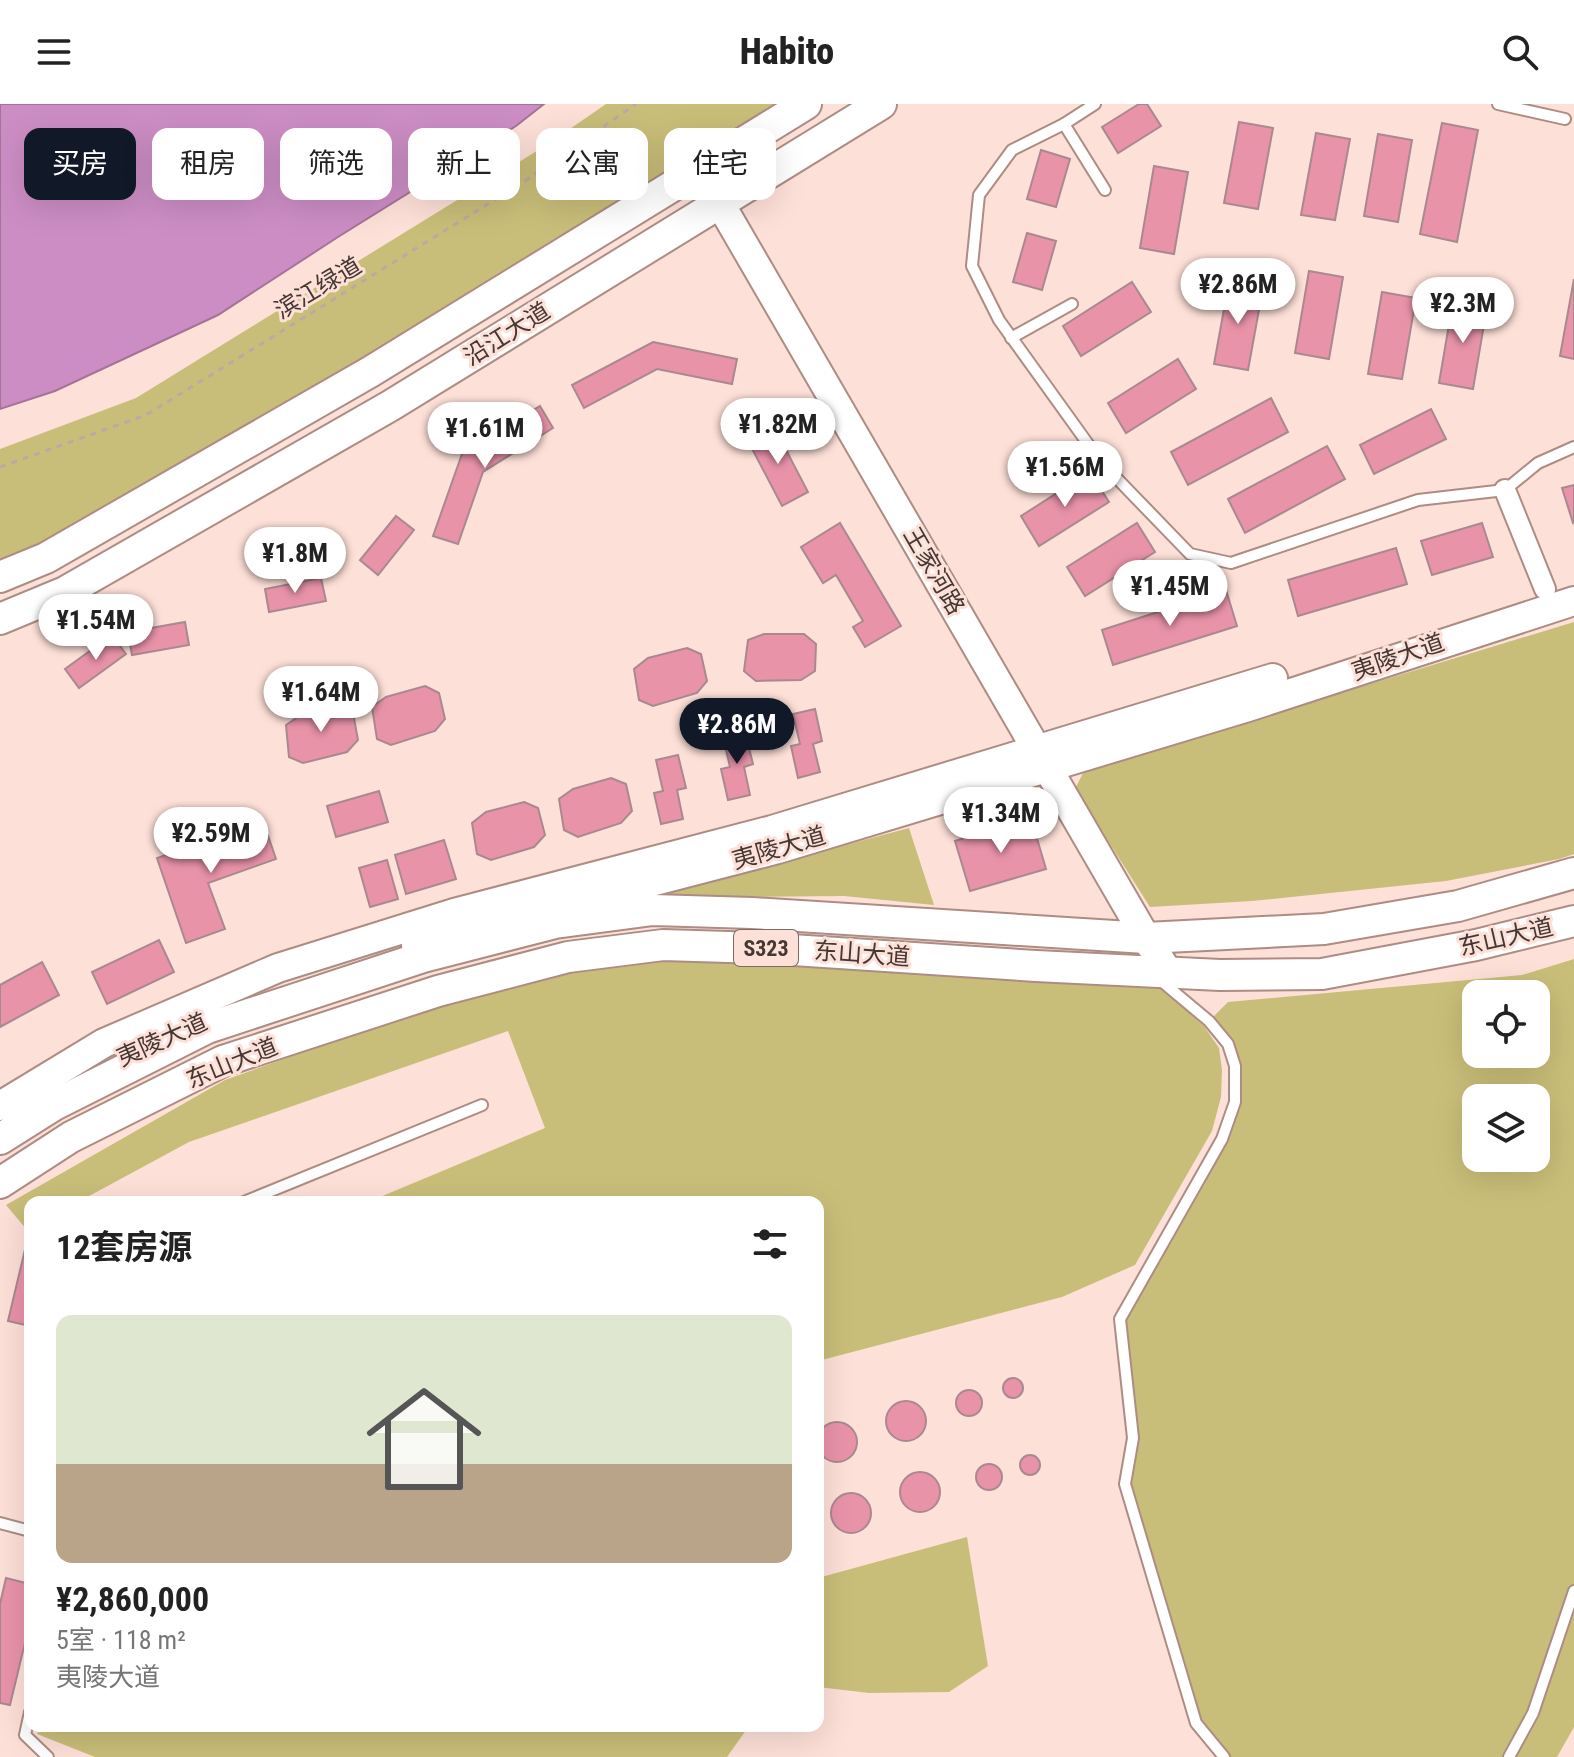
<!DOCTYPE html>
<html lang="zh">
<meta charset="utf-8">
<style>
body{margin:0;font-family:"Roboto Condensed","Noto Sans SC",sans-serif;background:#f2f2f2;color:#222;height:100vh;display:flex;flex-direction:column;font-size:30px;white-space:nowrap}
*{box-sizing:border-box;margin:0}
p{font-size:26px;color:#767676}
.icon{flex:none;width:44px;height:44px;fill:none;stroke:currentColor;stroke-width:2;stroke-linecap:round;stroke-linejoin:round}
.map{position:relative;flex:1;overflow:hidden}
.details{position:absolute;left:24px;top:1092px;width:800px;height:536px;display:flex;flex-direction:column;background:#fff;border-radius:16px;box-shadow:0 8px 32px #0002}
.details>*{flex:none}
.banner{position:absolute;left:24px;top:24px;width:800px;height:72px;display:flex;gap:16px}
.controls{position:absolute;left:1462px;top:876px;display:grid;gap:16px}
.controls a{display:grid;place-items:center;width:88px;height:88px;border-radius:16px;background:#fff;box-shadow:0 8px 32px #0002;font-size:40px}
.price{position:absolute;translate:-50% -68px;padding:0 18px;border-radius:28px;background:#fff;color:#222;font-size:26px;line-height:52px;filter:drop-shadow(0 2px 4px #0008)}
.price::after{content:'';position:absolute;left:50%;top:48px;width:24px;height:18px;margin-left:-12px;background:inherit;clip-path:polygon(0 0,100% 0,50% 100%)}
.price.selected{background:#111827;color:#fff}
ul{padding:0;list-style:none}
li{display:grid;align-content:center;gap:16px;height:424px;padding:0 32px}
li span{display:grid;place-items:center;height:248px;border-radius:16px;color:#555}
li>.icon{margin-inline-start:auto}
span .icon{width:144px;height:144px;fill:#fffc;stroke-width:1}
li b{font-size:34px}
h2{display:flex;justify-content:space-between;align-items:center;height:96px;padding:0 32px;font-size:34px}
.tag{padding:0 28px;border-radius:16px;background:#fff;box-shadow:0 8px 32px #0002;font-size:28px;line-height:72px}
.tag.selected{background:#111827;color:#fff}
header{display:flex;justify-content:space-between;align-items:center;height:104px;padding:0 32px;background:#fff;font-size:36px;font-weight:800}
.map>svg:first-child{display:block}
</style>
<header><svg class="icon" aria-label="menu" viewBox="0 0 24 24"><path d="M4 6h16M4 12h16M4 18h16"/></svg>Habito<svg class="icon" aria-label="search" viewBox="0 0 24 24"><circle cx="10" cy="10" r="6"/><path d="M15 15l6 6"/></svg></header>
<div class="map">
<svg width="1574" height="1653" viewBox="0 0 1574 1653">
<rect width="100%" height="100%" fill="#fde0d8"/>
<g fill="#c9be79" fill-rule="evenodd">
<path d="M606 0H783L117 402 0 460V345L136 294 548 40Z"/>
<path d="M1574 518V750L1559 755 1446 777 1252 797 1150 803 1075 685 1084 667Z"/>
<path d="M909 724 934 801 844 792 719 793 620 801Z"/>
<path d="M663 848 1148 872 1204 922 1219 944 1222 966 1221 993 1212 1027 1135 1161 1062 1193 818 1257V1098H368L545 1024 508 927 189 1038 78 1098H30V1124L27 1126 6 1101 225 976 423 905 562 868Z"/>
<path d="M1574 855V1623L1557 1653H1224L1196 1619 1125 1380 1133 1334 1120 1215 1222 1035 1235 998V961L1209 917 1228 898 1522 871ZM1476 890H1536V950H1476ZM1476 994H1536V1054H1476Z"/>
<path d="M967 1433 988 1562 949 1588 869 1589 818 1583V1474Z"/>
<path d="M41 1622H749L727 1653H95L37 1630Z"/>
</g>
<path fill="#cc8dc4" stroke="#a47398" stroke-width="2" d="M0 0H544L516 22 338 133 218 211 55 287 0 305Z"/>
<g fill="#e993a9" stroke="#aa8890" stroke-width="2">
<path d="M1139 0H1147L1161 22 1118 49 1102 23Z"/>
<path d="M1239 18 1273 24 1258 105 1224 99Z"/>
<path d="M1442 19 1478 26 1457 138 1420 130Z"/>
<path d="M1316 29 1350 35 1335 116 1301 111Z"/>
<path d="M1378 30 1412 36 1398 118 1364 112Z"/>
<path d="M1041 46 1070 55 1056 103 1027 95Z"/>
<path d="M1154 62 1188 68 1174 150 1140 144Z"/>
<path d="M1027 129 1056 137 1042 186 1013 178Z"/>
<path d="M1309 167 1343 173 1329 255 1295 249Z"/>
<path d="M1574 175V255L1560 252Z"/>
<path d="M1132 178 1151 208 1081 252 1063 222Z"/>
<path d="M1229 178 1263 184 1248 266 1214 260Z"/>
<path d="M1382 188 1416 194 1402 275 1368 270Z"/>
<path d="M1453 197 1487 203 1473 285 1439 279Z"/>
<path d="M653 238 737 255 732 280 657 265 584 304 572 281Z"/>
<path d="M1178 255 1196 285 1126 329 1108 299Z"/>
<path d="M1271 294 1288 328 1188 381 1171 348Z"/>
<path d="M540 302 553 324 483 368 458 440 433 432 462 350Z"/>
<path d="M1431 305 1446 335 1374 370 1360 341Z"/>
<path d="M773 321 808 388 782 402 747 335Z"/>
<path d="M1327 342 1345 375 1245 429 1228 395Z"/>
<path d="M1090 368 1109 398 1039 442 1021 412Z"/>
<path d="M1574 381V418L1573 419 1562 384Z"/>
<path d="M396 412 414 426 378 471 360 456Z"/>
<path d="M840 419 901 522 865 543 853 523 863 517 836 471 823 479 801 443Z"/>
<path d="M1137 419 1155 448 1085 492 1067 463Z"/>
<path d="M1482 419 1493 453 1432 471 1421 437Z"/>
<path d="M1396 444 1407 480 1298 512 1288 476Z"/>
<path d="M321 474 326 497 269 508 265 485Z"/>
<path d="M1226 486 1237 522 1113 561 1102 526Z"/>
<path d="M185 518 189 541 132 551 128 528Z"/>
<path d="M764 530H804L816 540 815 567 801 576 756 577 744 567 748 536Z"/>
<path d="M112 531 126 550 79 584 65 565Z"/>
<path d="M687 544 701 550 707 577 697 589 653 602 639 596 634 565 648 554Z"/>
<path d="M425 582 439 589 445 615 435 627 391 641 377 635 372 603 386 593Z"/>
<path d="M339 602 353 609 358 636 347 648 303 659 289 653 286 621 301 611Z"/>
<path d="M815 605 822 637 813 640 820 668 798 674 791 642 800 640 793 610Z"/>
<path d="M745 628 753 660 744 663 750 691 728 696 721 665 730 663 723 633Z"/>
<path d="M678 651 686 684 677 686 683 715 661 720 654 689 663 687 656 656Z"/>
<path d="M611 674 626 680 632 707 621 719 578 733 564 726 559 695 573 685Z"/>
<path d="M379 687 388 718 336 733 327 702Z"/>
<path d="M524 698 538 704 545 731 534 743 491 756 477 750 472 719 486 708Z"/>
<path d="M1031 714 1046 765 970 787 955 737Z"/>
<path d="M263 717 276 755 208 779 225 825 186 839 157 754Z"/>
<path d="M444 736 456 775 406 790 395 751Z"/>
<path d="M387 756 398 795 370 803 359 764Z"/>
<path d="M159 836 174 868 107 900 92 868Z"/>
<path d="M42 858 59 891 0 923V881Z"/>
<path d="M27 1137 30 1138V1222L8 1217Z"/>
<circle cx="1013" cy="1284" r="10"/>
<circle cx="969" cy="1299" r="13"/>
<circle cx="906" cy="1317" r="20"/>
<circle cx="837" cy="1338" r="20"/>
<circle cx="1030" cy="1361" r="10"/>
<circle cx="989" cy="1373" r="13"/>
<circle cx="920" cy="1388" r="20"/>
<circle cx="851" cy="1409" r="20"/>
<path d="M6 1474 30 1480V1518L10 1601 0 1599V1500Z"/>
</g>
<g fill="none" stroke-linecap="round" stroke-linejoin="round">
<g stroke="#ad8c83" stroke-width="14">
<g id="lane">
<path d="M1095 0 1064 20 1012 46 979 91 972 162 999 216 1101 358 1190 450 1231 459 1418 396 1505 386 1538 359 1574 343"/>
<path d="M1498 0 1565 15"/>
<path d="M1064 20 1105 86"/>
<path d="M1011 234 1072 200"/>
<path d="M1160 876 1209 917 1228 940 1235 962V998L1222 1035 1120 1215 1133 1334 1125 1380 1196 1619 1224 1653"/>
<path d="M244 1098 482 1001"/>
<path d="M0 1419 30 1427"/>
<path d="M30 1608 25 1631 48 1653"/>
<path d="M1509 1653 1533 1609 1574 1487"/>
</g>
</g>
<g stroke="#ad8c83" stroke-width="24">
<path id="street" d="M1505 386 1545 485"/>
</g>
<g stroke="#ad8c83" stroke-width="32">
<g id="secondary">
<path d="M700 65 1146 834 1168 868"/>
<path d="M416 841 459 828 778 745 1248 603 1574 497"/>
<path d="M0 1002 104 939 278 864 454 809 772 726 1273 574"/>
</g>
</g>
<g stroke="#ad8c83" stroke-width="34">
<g id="primary">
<path d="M0 473 46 454 370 268 806 0"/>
<path d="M0 515 65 488 390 302 881 0"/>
<path d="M0 1035 54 1001 207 924 423 853 555 819 653 806 752 809 1146 834 1324 825 1458 802 1574 769"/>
<path d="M0 1079 71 1033 223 957 438 887 568 853 663 841 761 844 1036 862 1220 871 1322 870 1476 841 1574 817"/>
</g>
</g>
<path stroke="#c0a8a2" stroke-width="3" stroke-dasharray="6 6" stroke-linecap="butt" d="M0 363 146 311 522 79 636 0"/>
<use href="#lane" stroke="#fff" stroke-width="10"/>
<use href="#street" stroke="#fff" stroke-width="20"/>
<use href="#secondary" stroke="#fff" stroke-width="28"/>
<use href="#primary" stroke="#fff" stroke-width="30"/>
</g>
<g text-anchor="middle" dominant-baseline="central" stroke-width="6" stroke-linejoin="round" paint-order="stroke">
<rect fill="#fde0d8" stroke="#7c6a64" stroke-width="2" x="734" y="826" width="64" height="36" rx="6"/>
<g font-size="22" font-weight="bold" fill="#453733">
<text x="766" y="844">S323</text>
</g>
<g font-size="24" fill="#453733" stroke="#fde0d8">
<text transform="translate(318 184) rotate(-31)">滨江绿道</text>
<text transform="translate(507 230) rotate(-32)">沿江大道</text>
<text transform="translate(934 467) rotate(60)">王家河路</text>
<text transform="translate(1398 553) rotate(-19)">夷陵大道</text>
<text transform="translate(779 744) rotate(-16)">夷陵大道</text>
<text transform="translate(1506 833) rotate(-13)">东山大道</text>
<text transform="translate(862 850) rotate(4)">东山大道</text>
<text transform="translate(162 936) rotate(-24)">夷陵大道</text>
<text transform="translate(232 959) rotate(-22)">东山大道</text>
</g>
</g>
</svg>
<div class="controls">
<a><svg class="icon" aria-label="locate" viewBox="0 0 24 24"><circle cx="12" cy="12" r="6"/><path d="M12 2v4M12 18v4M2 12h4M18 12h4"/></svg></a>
<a><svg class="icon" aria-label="layers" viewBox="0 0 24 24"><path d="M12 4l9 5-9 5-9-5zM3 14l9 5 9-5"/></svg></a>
</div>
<b class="price" style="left:1238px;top:222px">¥2.86M</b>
<b class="price" style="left:1463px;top:241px">¥2.3M</b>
<b class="price" style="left:778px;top:362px">¥1.82M</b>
<b class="price" style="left:485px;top:366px">¥1.61M</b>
<b class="price" style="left:1065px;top:405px">¥1.56M</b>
<b class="price" style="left:295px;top:491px">¥1.8M</b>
<b class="price" style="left:1170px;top:524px">¥1.45M</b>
<b class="price" style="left:96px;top:558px">¥1.54M</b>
<b class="price" style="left:321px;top:630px">¥1.64M</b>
<b class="price selected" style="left:737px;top:662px">¥2.86M</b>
<b class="price" style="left:1001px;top:751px">¥1.34M</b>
<b class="price" style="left:211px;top:771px">¥2.59M</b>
<div class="banner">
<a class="tag selected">买房</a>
<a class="tag">租房</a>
<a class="tag">筛选</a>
<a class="tag">新上</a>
<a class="tag">公寓</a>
<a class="tag">住宅</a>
</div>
<section class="details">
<h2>12套房源<svg class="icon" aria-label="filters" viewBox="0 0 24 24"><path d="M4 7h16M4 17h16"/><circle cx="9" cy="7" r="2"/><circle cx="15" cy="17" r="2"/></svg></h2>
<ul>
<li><span style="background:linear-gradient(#dfe7d0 60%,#b9a48a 0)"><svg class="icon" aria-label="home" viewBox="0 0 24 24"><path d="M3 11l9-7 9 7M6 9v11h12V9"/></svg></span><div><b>¥2,860,000</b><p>5室 · 118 m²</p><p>夷陵大道</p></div></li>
</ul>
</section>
</div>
